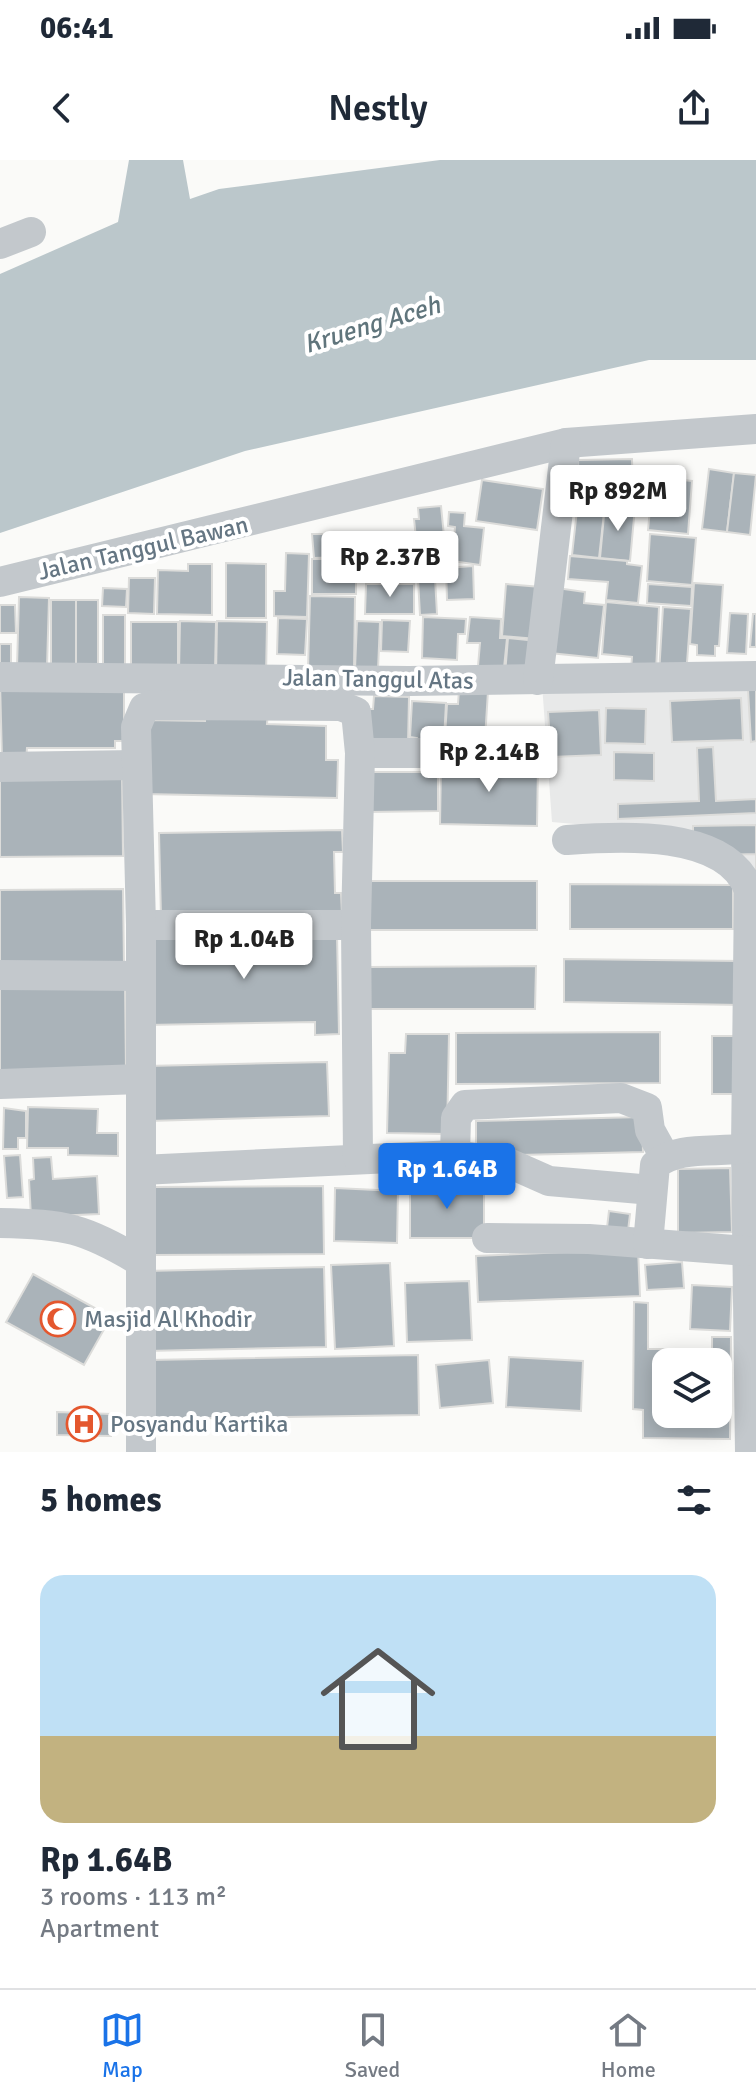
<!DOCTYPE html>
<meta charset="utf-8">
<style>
body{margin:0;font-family:Signika,sans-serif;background:#f6f6f7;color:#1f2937;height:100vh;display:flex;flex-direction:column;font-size:30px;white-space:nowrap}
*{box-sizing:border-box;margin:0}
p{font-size:26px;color:#747a83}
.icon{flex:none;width:44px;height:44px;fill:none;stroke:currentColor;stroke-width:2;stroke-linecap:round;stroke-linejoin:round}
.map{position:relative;height:1292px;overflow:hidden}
.side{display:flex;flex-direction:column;background:#fff;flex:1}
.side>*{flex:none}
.tools{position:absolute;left:652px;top:1188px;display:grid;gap:16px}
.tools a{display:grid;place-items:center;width:80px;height:80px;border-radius:16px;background:#fff;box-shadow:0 4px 20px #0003;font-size:40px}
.price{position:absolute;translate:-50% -68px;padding:0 18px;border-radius:8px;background:#fff;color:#222;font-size:26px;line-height:52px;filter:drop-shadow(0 2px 4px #0008)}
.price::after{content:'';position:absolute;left:50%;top:48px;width:24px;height:18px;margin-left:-12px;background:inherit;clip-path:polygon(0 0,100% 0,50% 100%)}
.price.active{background:#1a73e8;color:#fff}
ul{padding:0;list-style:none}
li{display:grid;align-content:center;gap:16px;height:424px;padding:0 40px}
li+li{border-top:2px solid #e0e1e3}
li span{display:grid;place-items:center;height:248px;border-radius:24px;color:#555}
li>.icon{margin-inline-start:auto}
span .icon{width:144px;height:144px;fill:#fffc;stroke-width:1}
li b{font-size:34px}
h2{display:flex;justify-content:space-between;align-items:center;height:96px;padding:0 40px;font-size:34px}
.status{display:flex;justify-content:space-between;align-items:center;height:56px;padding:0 40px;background:#fff;direction:ltr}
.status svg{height:22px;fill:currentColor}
header{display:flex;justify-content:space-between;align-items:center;height:104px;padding:0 40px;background:#fff;font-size:36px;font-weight:600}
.dock{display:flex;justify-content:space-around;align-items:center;height:112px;border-top:2px solid #e0e1e3;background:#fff;font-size:22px;color:#747a83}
.dock a{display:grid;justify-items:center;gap:4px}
.dock .active{color:#1a73e8}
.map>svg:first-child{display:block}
</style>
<div class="status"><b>06:41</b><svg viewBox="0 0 49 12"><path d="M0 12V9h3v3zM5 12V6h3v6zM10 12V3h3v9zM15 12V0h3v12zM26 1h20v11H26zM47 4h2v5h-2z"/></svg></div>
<header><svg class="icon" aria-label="back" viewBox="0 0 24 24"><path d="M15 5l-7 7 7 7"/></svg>Nestly<svg class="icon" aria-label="share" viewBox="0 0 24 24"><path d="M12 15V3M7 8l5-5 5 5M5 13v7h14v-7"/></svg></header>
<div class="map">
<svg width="756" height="1292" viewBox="0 0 756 1292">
<rect width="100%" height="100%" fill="#fafaf8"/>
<path fill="#e8e9e9" d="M542 524 756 525V864L751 729 632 669 552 662Z"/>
<path fill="#bbc7cb" d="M129 0H183L190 39 219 29 440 0H756V200H649L245 291 0 373V114L118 62Z"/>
<g fill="#aab3b9" stroke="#dcdcda" stroke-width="2" fill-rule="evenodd">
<path d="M632 299 633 337 579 338 578 300Z"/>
<path d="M709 309 734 313 727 372 702 369Z"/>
<path d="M734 313 756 315 750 375 727 372Z"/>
<path d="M653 317 692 321 688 374 648 370Z"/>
<path d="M482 320 543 329 537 370 476 361Z"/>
<path d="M578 341 605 344 599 398 572 395Z"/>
<path d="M605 345 635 347 630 401 600 398Z"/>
<path d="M441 346 445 386 417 388 414 359H419L418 348Z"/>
<path d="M449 352 465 353 464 366 484 368 480 405 452 401 455 367 448 366Z"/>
<path d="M312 374H340L341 397 314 398Z"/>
<path d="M650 374 696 378 692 425 647 421Z"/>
<path d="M365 382 414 383V419L365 418Z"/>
<path d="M441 388 443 415 424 417 422 389Z"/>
<path d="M286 393 309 394 307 457 274 456V431H285Z"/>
<path d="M570 396 627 401V404L642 406 638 443 606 440 608 422 568 419Z"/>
<rect x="312" y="399" width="44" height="35"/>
<path d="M226 403 266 404V458H226Z"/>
<path d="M188 404H212V455L157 454 158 410 188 411Z"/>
<path d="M473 406 474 439 447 440 446 408Z"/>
<path d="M129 418H155L154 454 128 453Z"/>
<path d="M435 418 437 454 420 455 418 419Z"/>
<path d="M694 423 723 425 719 486H715V496L697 495V485L690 484Z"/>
<path d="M366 424H414V454H365Z"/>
<path d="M506 424 541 427 537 479 502 476Z"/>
<path d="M648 424 692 427 691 446 647 443Z"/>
<path d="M103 428 127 429 126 447 102 446Z"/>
<path d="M557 428 585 432 584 443 604 445 598 498 550 493Z"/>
<path d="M310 436 355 437 354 511 308 510Z"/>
<path d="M19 437 49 438 47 507H17Z"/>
<rect x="51" y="440" width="25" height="67"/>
<rect x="76" y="440" width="22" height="67"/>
<path d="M606 442 659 447 656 512 631 509 632 497 602 494Z"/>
<path d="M0 445H15L16 473H0Z"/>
<path d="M663 447 691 449 686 516 659 514Z"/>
<path d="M730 453 748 454 746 494 727 493Z"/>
<path d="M753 454H756V487H750Z"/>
<rect x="103" y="455" width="22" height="52"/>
<path d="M423 457 466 459 465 474H458L457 500 422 498Z"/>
<path d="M470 457 501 459 500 478H507L504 508 478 506 480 483H467Z"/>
<path d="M278 458 307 459 305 495 277 494Z"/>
<path d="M382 460 410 461 408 492 381 491Z"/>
<path d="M180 461 216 462 215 513 179 511Z"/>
<path d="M217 461 267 462 266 517 216 515Z"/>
<path d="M357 461 380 462 378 510 355 509Z"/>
<rect x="131" y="462" width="47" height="50"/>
<path d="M508 478 538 481 535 516 505 514Z"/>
<rect x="0" y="484" width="11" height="30"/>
<path d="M0 521H124V581H115V588H27L26 601 2 600Z"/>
<path d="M459 530 488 531 485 579 453 586V577L445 576 447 544H458Z"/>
<path d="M748 530H756V581L751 582Z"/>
<path d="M374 536 409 537 408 585 367 584 368 549H373Z"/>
<path d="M741 538 743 580 672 582 670 541Z"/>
<path d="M412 541 446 543 444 580 417 588V578L410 577Z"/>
<path d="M606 548 646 549 645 584 605 583Z"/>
<path d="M205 550 268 551 267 564 326 566V600H338L337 638 144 634 145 560 205 561Z"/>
<path d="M599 550 601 595 551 597 548 552Z"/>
<path d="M544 576 546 599 529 600 527 577Z"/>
<path d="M713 587 716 641 756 639V653L618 659V644L699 641 697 588Z"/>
<path d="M614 592 654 593V621L614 620Z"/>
<path d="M441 603 538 605 537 666 440 664Z"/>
<path d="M370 612H438V651L370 652Z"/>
<path d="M122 614 123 696 0 697V616Z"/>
<path d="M756 665V719V694L721 695 693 682V666Z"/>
<path d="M342 670 343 692H334L335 733H341L342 754 161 758 159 673Z"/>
<rect x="367" y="721" width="170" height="49"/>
<path d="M570 724 733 725V769H570Z"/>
<path d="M123 729 124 807 0 809V730Z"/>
<path d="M337 774 339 874 315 875V862L147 865 145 779Z"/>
<path d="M564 799 741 801V845L564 842Z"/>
<path d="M536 806 535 849H368L367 807Z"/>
<path d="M125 822 126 912 0 913V824Z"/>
<path d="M660 872V923L456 924V873Z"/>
<path d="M406 874H449L447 974 387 973 389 893H405Z"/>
<rect x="712" y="876" width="26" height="58"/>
<path d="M327 902 329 956 149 961 147 906Z"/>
<path d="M28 947 98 949 97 973H118V996L68 995V988H27Z"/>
<path d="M4 948 26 951V978H18V989H3Z"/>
<path d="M642 957 643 992 476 996V961Z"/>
<path d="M20 995 23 1037 7 1038 4 996Z"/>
<path d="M51 997 53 1019 97 1016 99 1054 31 1057 29 1020 34 1019 33 998Z"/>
<path d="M730 1008 732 1072 678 1073V1009Z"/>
<path d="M484 1024V1078H410V1025Z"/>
<path d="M323 1026 324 1094 154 1095V1027Z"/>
<path d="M335 1028 398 1031 397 1083 334 1081Z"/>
<path d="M609 1051 630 1054 627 1079 606 1076Z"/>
<path d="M638 1089 640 1136 478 1142 476 1096Z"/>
<path d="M682 1102 684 1128 647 1130 645 1105Z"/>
<path d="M390 1103 394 1186 335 1189 331 1105Z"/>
<path d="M324 1107 326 1187 147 1191 145 1111Z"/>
<path d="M33 1114 111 1157 84 1205 6 1162Z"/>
<path d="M469 1121 472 1180 407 1182 405 1123Z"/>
<path d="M692 1125 732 1127 730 1171 690 1169Z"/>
<path d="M634 1142 648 1143V1189H675V1195L712 1196V1177H731L730 1279 643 1278V1250L633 1249ZM666 1202H718V1254H666Z"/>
<path d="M418 1195 419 1255 150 1259 149 1200Z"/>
<path d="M509 1197 583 1201 581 1251 506 1247Z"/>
<path d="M489 1200 493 1243 440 1248 436 1205Z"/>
<path d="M57 1252 111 1254V1276L57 1275Z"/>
</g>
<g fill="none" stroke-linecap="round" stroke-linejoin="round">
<g stroke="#c3c8cc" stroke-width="30">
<path d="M0 84 31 72"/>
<path d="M0 422 566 283 756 269"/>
<path d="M0 517 409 521 756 516"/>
<path d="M538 520 566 283"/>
<path d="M360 593H522"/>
<path d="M0 607 136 605"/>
<path d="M567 680C619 676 727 669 749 730L746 988 750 1292"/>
<path d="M141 765H356"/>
<path d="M0 815 141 816"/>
<path d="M0 924 140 919"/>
<path d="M455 995 456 958 465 945 621 938 647 948 650 970 665 997"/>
<path d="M141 1010 455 995 506 1002 549 1021 652 1030"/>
<path d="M0 1063C65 1064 85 1068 141 1102"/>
<path d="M487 1078 589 1079 747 1091"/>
<path d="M648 1084 655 1005C678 985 716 993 746 988"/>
<path d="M141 1292V765L136 567 144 548 153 545 341 546 356 552 360 593 356 765 358 997"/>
</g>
</g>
<defs>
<g id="mosque-ring" transform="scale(1.8)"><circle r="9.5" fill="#fff" stroke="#e4572e" stroke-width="1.5"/><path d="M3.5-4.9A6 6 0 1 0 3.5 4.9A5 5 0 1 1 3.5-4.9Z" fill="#e4572e"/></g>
<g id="hospital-ring" transform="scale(1.8)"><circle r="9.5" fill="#fff" stroke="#e4572e" stroke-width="1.5"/><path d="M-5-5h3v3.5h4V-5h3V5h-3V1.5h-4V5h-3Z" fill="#e4572e"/></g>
</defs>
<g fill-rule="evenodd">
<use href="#mosque-ring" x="58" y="1159"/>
<use href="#hospital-ring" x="84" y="1264"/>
</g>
<g text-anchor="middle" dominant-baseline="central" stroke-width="8" stroke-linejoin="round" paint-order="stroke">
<g font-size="24" fill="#657683" stroke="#fff">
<text transform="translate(143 388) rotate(-13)">Jalan Tanggul Bawan</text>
<text transform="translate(378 519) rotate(1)">Jalan Tanggul Atas</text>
</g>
<g font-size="24" fill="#657683" stroke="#fff" text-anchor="start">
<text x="84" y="1159">Masjid Al Khodir</text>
<text x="110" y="1264">Posyandu Kartika</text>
</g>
<g font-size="26" font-style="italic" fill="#60757c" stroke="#fff">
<text transform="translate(372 165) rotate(-17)">Krueng Aceh</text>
</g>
</g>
</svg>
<div class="tools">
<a><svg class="icon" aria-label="layers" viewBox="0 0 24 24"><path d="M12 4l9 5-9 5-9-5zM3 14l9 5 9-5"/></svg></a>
</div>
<b class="price" style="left:618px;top:373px">Rp 892M</b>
<b class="price" style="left:390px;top:439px">Rp 2.37B</b>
<b class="price" style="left:489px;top:634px">Rp 2.14B</b>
<b class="price" style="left:244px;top:821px">Rp 1.04B</b>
<b class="price active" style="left:447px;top:1051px">Rp 1.64B</b>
</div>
<section class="side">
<h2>5 homes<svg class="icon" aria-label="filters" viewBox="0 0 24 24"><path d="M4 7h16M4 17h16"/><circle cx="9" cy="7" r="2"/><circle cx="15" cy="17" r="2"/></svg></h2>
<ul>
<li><span style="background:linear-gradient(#bfe0f5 65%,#c2b280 0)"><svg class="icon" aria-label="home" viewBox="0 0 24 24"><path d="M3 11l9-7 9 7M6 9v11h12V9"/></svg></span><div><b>Rp 1.64B</b><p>3 rooms · 113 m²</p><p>Apartment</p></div></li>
</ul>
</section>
<nav class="dock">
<a class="active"><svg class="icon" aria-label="map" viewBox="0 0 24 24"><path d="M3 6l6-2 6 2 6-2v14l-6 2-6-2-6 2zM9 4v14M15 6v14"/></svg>Map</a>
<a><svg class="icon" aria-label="saved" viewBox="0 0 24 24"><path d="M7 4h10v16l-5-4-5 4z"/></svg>Saved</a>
<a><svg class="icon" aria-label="home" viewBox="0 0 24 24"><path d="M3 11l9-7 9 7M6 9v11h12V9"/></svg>Home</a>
</nav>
